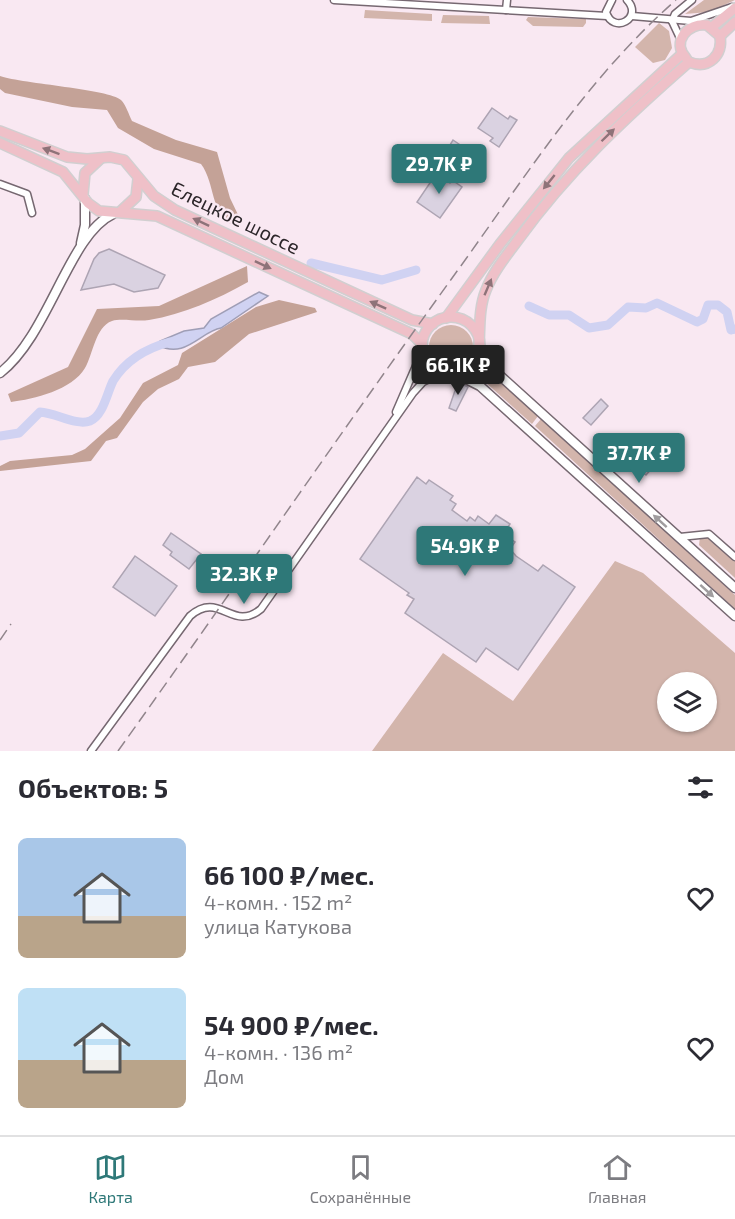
<!DOCTYPE html>
<html lang="ru">
<meta charset="utf-8">
<style>
body{margin:0;font-family:"Exo 2",sans-serif;background:#f7f7f7;color:#2b2b33;height:100vh;display:flex;flex-direction:column;font-size:22px;white-space:nowrap}
*{box-sizing:border-box;margin:0}
p{font-size:20px;color:#7c7c81}
.icon{flex:none;width:33px;height:33px;fill:none;stroke:currentColor;stroke-width:2;stroke-linecap:round;stroke-linejoin:round}
.map{position:relative;height:751px;overflow:hidden}
.side{display:flex;flex-direction:column;background:#fff;flex:1}
.side>*{flex:none}
.fabs{position:absolute;left:657px;top:672px;display:grid;gap:12px}
.fabs a{display:grid;place-items:center;width:60px;height:60px;border-radius:50%;background:#fff;box-shadow:0 2px 4px #0004;font-size:30px}
.price{position:absolute;translate:-50% -51px;padding:0 14px;border-radius:6px;background:#2e7878;color:#fff;font-size:20px;line-height:39px;filter:drop-shadow(0 2px 3px #0008)}
.price::after{content:'';position:absolute;left:50%;top:36px;width:18px;height:14px;margin-left:-9px;background:inherit;clip-path:polygon(0 0,100% 0,50% 100%)}
.price.selected{background:#222;color:#fff}
ul{padding:0;list-style:none}
li{display:flex;align-items:center;gap:18px;height:150px;padding:0 18px}
li span{display:grid;place-items:center;flex:none;width:168px;height:120px;border-radius:9px;color:#555}
li>.icon{margin-inline-start:auto}
span .icon{width:72px;height:72px;fill:#fffc;stroke-width:1}
li b{font-size:26px}
h2{display:flex;justify-content:space-between;align-items:center;height:72px;padding:0 18px;font-size:26px}
.tab-bar{display:flex;justify-content:space-around;align-items:center;height:84px;border-top:2px solid #e1e1e2;background:#fff;font-size:16px;color:#7c7c81}
.tab-bar a{display:grid;justify-items:center;gap:3px}
.tab-bar .selected{color:#2e7878}
.map>svg:first-child{display:block}
</style>
<div class="map">
<svg width="735" height="751" viewBox="0 0 735 751">
<rect width="100%" height="100%" fill="#f9e8f2"/>
<g fill="#d3b5ac" fill-rule="evenodd">
<path d="M704 0H735L709 12 685 14Z"/>
<path d="M365 10 432 14V21L364 18Z"/>
<path d="M443 15 489 16 490 24 441 23Z"/>
<path d="M528 17 586 19V23L583 27 533 26 526 20Z"/>
<path d="M659 23 669 31 672 48 665 60 653 63 635 47Z"/>
<circle cx="451" cy="347" r="22"/>
<path d="M480 363 538 416 532 424 475 373 473 370Z"/>
<path d="M541 419 735 595V609L535 426Z"/>
<path d="M700 537H709L735 560V578L699 545Z"/>
<path d="M615 561 643 573 735 653V751H372L443 653 513 701ZM706 682V722H668V682Z"/>
</g>
<g fill="#c4a297">
<path d="M0 76C24 84 109 89 121 100 126 105 129 115 132 121L176 140 217 152 230 198 242 223 236 227C209 214 216 184 201 164L154 149 118 128 107 110 72 107 5 93 0 89Z"/>
<path d="M247 266 248 282C216 300 184 314 149 320 137 322 122 318 112 321 95 327 93 355 85 368 72 390 34 399 11 402L8 394 68 367 97 309 159 306Z"/>
<path d="M279 300 315 308 317 312 249 334 215 362 188 367 179 379 158 389 143 402 117 438 106 441 91 461 0 471V466L10 461 72 455 85 449 120 418 143 383 178 365 182 353 256 307Z"/>
</g>
<path fill="#d0d2f2" stroke="#9f9eb6" stroke-width="1.5" d="M259 292 268 296 221 328C201 331 185 360 158 345L160 341 184 331 204 328 211 319Z"/>
<g fill="none" stroke-linecap="round" stroke-linejoin="round">
<g stroke="#d0d2f2" stroke-width="9">
<path d="M311 263 382 280 416 270"/>
<path d="M529 306 549 315H569L589 328 608 325 628 307 646 308 657 303 697 322 703 319 708 305H718L727 312 731 330 735 329"/>
<path d="M0 436 19 433 40 412C56 413 76 426 90 421 103 416 107 393 113 381 126 360 147 348 170 342"/>
</g>
</g>
<g fill="#dad2e1" stroke="#ada4b3" stroke-width="1.5">
<path d="M492 108 508 119 510 116 517 120 499 147 490 141 493 138 478 128Z"/>
<path d="M453 140 485 162 476 175 445 153Z"/>
<path d="M436 174 450 183 452 180 462 187 440 218 417 202Z"/>
<path d="M109 249 165 275 158 288 134 292 114 284 81 290 94 259 99 253Z"/>
<path d="M458 382 468 387 456 411 449 408Z"/>
<path d="M601 399 608 406 591 425 583 418Z"/>
<path d="M634 447 655 465 646 475 636 467H630L623 460Z"/>
<path d="M417 477 426 484 429 480 453 496 450 500 456 504 452 510 467 521 470 517 475 521 478 516 489 524 496 515 510 524 503 534 515 542 510 549 516 556 538 571 543 565 575 587 518 670 486 648 476 662 405 613 414 599 407 595 409 593 360 559Z"/>
<path d="M171 533 201 554 189 569 170 555 172 552 163 545Z"/>
<path d="M135 556 177 586 155 616 113 587Z"/>
</g>
<g fill="none" stroke-linecap="round" stroke-linejoin="round">
<g stroke="#766871" stroke-width="9">
<g id="street">
<path d="M334 0 607 16"/>
<path d="M612 0 606 12C613 35 644 18 627 0"/>
<path d="M506 10 507 0"/>
<path d="M632 16 691 21 732 7"/>
<path d="M672 21 675 14 692 0"/>
<path d="M672 21 680 38"/>
<path d="M0 184 27 194 32 213"/>
<path d="M396 412 422 352"/>
<path d="M680 537 709 534 735 557"/>
<path d="M91 751 190 616C220 590 232 633 261 609L413 393 423 382 441 373"/>
</g>
</g>
<g stroke="#766871" stroke-width="11">
<g id="secondary">
<path d="M81 243 85 225V199"/>
<path d="M479 344 487 364 506 381 735 588"/>
<path d="M0 373C49 335 69 234 113 214"/>
<path d="M456 374 480 386 735 616"/>
</g>
</g>
<g stroke="#d1cfd0" stroke-width="12">
<g id="primary">
<path d="M712 27 735 8"/>
<path d="M720 36 735 22"/>
<path d="M686 58C671 42 688 22 707 25L720 36"/>
<path d="M689 62C709 70 723 55 720 36"/>
<path d="M0 131 67 157 87 159 110 157 124 160 154 196 175 210 412 320 433 324"/>
<path d="M0 143 63 172 88 203 99 211 157 216 412 334 422 344"/>
<path d="M83 194 85 173 100 159"/>
<path d="M121 211 136 197 138 179"/>
<circle cx="451" cy="346" r="29"/>
<path d="M446 318 500 244 569 158 682 54"/>
<path d="M479 344C480 326 479 307 486 290 493 272 506 256 518 240 567 172 626 117 689 62"/>
</g>
</g>
<use href="#street" stroke="#fff" stroke-width="6"/>
<use href="#secondary" stroke="#fff" stroke-width="8"/>
<use href="#primary" stroke="#efc0c8" stroke-width="9"/>
<g stroke="#91858c" stroke-width="1.5" stroke-dasharray="12 6" stroke-linecap="butt">
<path d="M0 640 11 624"/>
<path d="M118 751C231 593 341 432 455 274 524 179 587 78 676 0"/>
</g>
</g>
<defs><path id="oneway-solid" d="M-6-.8H1V-3.2L6.5 0L1 3.2V.8H-6Z" transform="scale(1.5)"/></defs>
<g fill="#8e7379">
<use href="#oneway-solid" transform="translate(608 135) rotate(-44)"/>
<use href="#oneway-solid" transform="translate(51 151) rotate(-160)"/>
<use href="#oneway-solid" transform="translate(549 182) rotate(129)"/>
<use href="#oneway-solid" transform="translate(201 222) rotate(-155)"/>
<use href="#oneway-solid" transform="translate(263 265) rotate(25)"/>
<use href="#oneway-solid" transform="translate(488 287) rotate(-67)"/>
<use href="#oneway-solid" transform="translate(378 305) rotate(-156)"/>
</g>
<g fill="#a09d9f">
<use href="#oneway-solid" transform="translate(660 521) rotate(-138)"/>
<use href="#oneway-solid" transform="translate(707 591) rotate(42)"/>
</g>
<g text-anchor="middle" dominant-baseline="central" stroke-width="4.5" stroke-linejoin="round" paint-order="stroke">
<g font-size="20" fill="#2c262a" stroke="#f9e8f2">
<text transform="translate(236 217) rotate(26)">Елецкое шоссе</text>
</g>
</g>
</svg>
<div class="fabs">
<a><svg class="icon" aria-label="layers" viewBox="0 0 24 24"><path d="M12 4l9 5-9 5-9-5zM3 14l9 5 9-5"/></svg></a>
</div>
<b class="price" style="left:439px;top:195px">29.7K ₽</b>
<b class="price selected" style="left:458px;top:396px">66.1K ₽</b>
<b class="price" style="left:639px;top:484px">37.7K ₽</b>
<b class="price" style="left:465px;top:577px">54.9K ₽</b>
<b class="price" style="left:244px;top:605px">32.3K ₽</b>
</div>
<section class="side">
<h2>Объектов: 5<svg class="icon" aria-label="filters" viewBox="0 0 24 24"><path d="M4 7h16M4 17h16"/><circle cx="9" cy="7" r="2"/><circle cx="15" cy="17" r="2"/></svg></h2>
<ul>
<li><span style="background:linear-gradient(#a9c7e8 65%,#b9a48a 0)"><svg class="icon" aria-label="home" viewBox="0 0 24 24"><path d="M3 11l9-7 9 7M6 9v11h12V9"/></svg></span><div><b>66 100 ₽/мес.</b><p>4-комн. · 152 m²</p><p>улица Катукова</p></div><svg class="icon" aria-label="heart" viewBox="0 0 24 24"><path d="M12 20l-8-8c-3-5 5-10 8-4 3-6 11-1 8 4z"/></svg></li>
<li><span style="background:linear-gradient(#bfe0f5 60%,#b9a48a 0)"><svg class="icon" aria-label="home" viewBox="0 0 24 24"><path d="M3 11l9-7 9 7M6 9v11h12V9"/></svg></span><div><b>54 900 ₽/мес.</b><p>4-комн. · 136 m²</p><p>Дом</p></div><svg class="icon" aria-label="heart" viewBox="0 0 24 24"><path d="M12 20l-8-8c-3-5 5-10 8-4 3-6 11-1 8 4z"/></svg></li>
</ul>
</section>
<nav class="tab-bar">
<a class="selected"><svg class="icon" aria-label="map" viewBox="0 0 24 24"><path d="M3 6l6-2 6 2 6-2v14l-6 2-6-2-6 2zM9 4v14M15 6v14"/></svg>Карта</a>
<a><svg class="icon" aria-label="saved" viewBox="0 0 24 24"><path d="M7 4h10v16l-5-4-5 4z"/></svg>Сохранённые</a>
<a><svg class="icon" aria-label="home" viewBox="0 0 24 24"><path d="M3 11l9-7 9 7M6 9v11h12V9"/></svg>Главная</a>
</nav>
